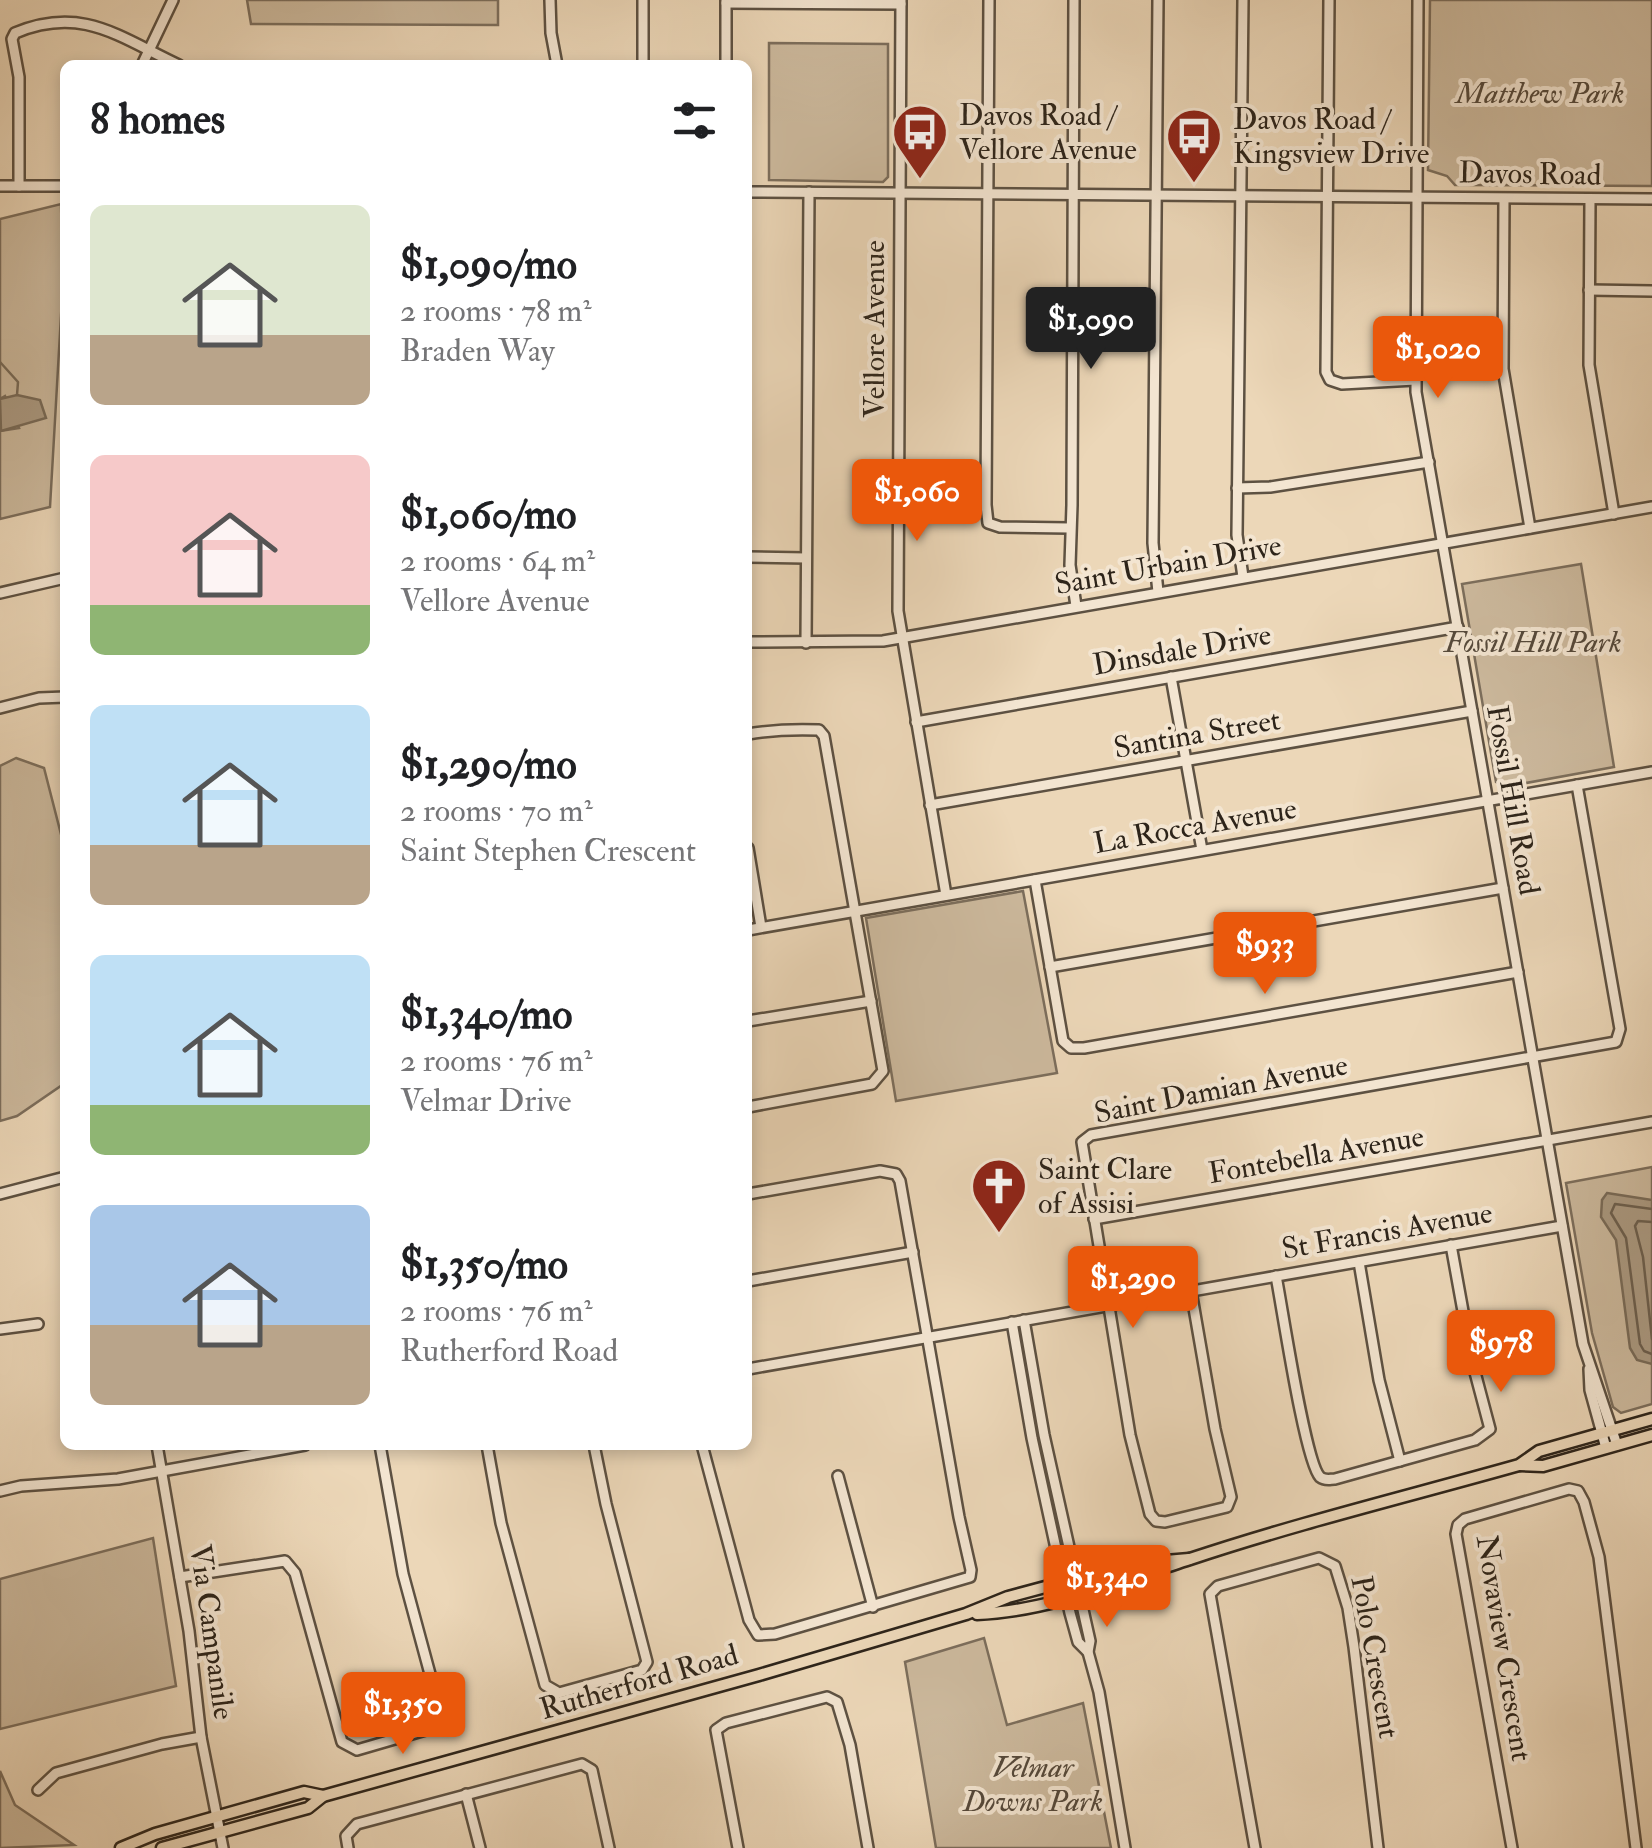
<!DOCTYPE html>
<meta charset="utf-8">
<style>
body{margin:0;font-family:"IM FELL Double Pica",serif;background:#f6f6f6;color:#202124;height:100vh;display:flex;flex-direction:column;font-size:38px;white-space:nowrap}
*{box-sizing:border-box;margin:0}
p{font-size:32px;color:#757577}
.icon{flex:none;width:55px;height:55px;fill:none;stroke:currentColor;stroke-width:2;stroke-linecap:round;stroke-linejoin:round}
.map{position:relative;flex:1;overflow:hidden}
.side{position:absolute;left:60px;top:60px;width:692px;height:1390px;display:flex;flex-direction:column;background:#fff;border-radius:15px;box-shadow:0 5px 15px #0003}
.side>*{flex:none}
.price{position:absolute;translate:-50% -85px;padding:0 22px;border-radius:10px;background:#ea580c;color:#fff;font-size:32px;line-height:65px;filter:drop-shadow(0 2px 5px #0008)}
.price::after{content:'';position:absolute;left:50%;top:60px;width:30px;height:22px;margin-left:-15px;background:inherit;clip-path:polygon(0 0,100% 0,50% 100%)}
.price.current{background:#222;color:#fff}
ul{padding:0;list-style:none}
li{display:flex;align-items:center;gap:30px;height:250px;padding:0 30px}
li span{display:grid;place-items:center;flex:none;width:280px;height:200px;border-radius:15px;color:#555}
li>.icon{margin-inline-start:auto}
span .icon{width:120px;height:120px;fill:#fffc;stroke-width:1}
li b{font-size:42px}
h2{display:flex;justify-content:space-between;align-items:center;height:120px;padding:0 30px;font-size:42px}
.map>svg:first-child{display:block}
</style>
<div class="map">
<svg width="1652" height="1848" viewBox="0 0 1652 1848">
<rect width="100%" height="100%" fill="#ecd7b8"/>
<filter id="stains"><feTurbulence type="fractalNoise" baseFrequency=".002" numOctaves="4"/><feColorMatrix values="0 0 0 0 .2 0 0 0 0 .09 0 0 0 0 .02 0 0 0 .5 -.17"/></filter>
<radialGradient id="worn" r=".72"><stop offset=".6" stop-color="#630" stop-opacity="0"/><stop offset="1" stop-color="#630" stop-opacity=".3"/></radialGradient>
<g fill="#ccb99d" stroke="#7c6e5c" stroke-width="2.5">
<path d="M247 0H498V25L251 24Z"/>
<path d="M1430 0H1652V186L1455 185 1447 176 1428 170Z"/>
<path d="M769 43 888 44V177L883 182 769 180Z"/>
<path d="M61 204 63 281 50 507 0 519V431L19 428 5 396 0 399V219Z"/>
<path d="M1581 564 1614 767 1504 787 1496 782 1462 584Z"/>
<path d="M16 758 44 768 65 850V1083L17 1116 0 1121V766Z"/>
<path d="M1023 891 1057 1073 896 1101 866 918Z"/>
<path d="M1652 1167V1404L1621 1413 1613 1407 1592 1333 1566 1183Z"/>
<path d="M153 1538 176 1686 0 1729V1579Z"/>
<path d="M984 1638 1007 1725 1083 1703 1111 1848H936L905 1662Z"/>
<path d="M0 1771 15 1805 74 1845 0 1848Z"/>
</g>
<g fill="#ab9a82" stroke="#796b58" stroke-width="2.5">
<path d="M17 395 40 400 46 418 1 431 0 399Z"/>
<path d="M1607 1193 1652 1200V1364L1637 1360 1630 1348 1616 1240 1601 1217 1602 1200Z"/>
</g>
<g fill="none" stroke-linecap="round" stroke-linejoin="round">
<g stroke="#6c5f4e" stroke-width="2.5">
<path d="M1652 1209 1615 1204 1611 1213 1626 1238 1640 1344 1644 1351 1652 1354"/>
<path d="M1652 1222 1638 1221 1635 1226 1643 1257 1652 1339"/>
</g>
<path stroke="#796b58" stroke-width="2.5" d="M0 362 18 382 17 395"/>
<g stroke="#5d5142" stroke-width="14">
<g id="minor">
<path d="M550 0 551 33 557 65"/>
<path d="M901 0 898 611 946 895"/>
<path d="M989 0 986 505 988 523 1000 527 1069 528"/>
<path d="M1074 0 1072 505 1070 565 1076 606"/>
<path d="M1243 0 1237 535 1243 577"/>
<path d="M1329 0 1326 372 1330 380 1342 384 1415 380"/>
<path d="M1418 0 1416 392 1583 1344 1617 1445"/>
<path d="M726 3 901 4"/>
<path d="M142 65 173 0"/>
<path d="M643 65V0"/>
<path d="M726 65V0"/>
<path d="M0 186H65"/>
<path d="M19 186V77L12 39 15 33C82 5 119 37 179 65"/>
<path d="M748 192 1652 199"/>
<path d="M1504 199 1503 369 1530 528"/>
<path d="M1590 200 1589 365 1614 514"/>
<path d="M1589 290 1652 291"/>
<path d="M1237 488 1270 487 1429 462"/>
<path d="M748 557 806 558"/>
<path d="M1158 592 1153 543 1158 0"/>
<path d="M0 593 65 578"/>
<path d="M748 642 883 641 1652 507"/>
<path d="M806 643 809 192"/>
<path d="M1171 677 1202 850"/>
<path d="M0 708 39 698 65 697"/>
<path d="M916 722 1458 627"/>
<path d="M748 734C771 730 794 729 819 730L824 736 883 1071 872 1084 748 1107"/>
<path d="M930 805 1472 711"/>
<path d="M748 848 761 927"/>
<path d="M1035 880 1063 1041 1071 1048H1084L1518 972"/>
<path d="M748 930 1652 772"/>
<path d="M1050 967 1503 888"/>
<path d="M748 1021 871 1001"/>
<path d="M0 1194 65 1177"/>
<path d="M1094 1219 1652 1122"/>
<path d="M1359 1262 1379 1380 1400 1461"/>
<path d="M1276 1276C1282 1306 1305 1462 1320 1477 1325 1481 1330 1479 1335 1479L1475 1440 1490 1429 1472 1361 1451 1245"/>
<path d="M748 1281 913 1252"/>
<path d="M1191 1291 1215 1429 1231 1497 1227 1507 1165 1522 1156 1521 1150 1514 1130 1435 1082 1142 1091 1135 1616 1042 1620 1029 1577 785"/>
<path d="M1024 1320 1044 1435 1090 1641 1088 1652 1099 1692 1125 1848"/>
<path d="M1012 1322 1032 1438 1070 1613 1078 1642 1088 1652"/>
<path d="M0 1329 38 1324"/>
<path d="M748 1369 1562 1226"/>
<path d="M1589 1369 1590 1390 1606 1448"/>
<path d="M157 1445 189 1631 201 1737 223 1848"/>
<path d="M487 1445 501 1523 545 1685 559 1693 642 1670 647 1662 606 1504 594 1445"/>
<path d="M702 1445 749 1620 758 1635 775 1634 970 1577 971 1570 959 1517 900 1181 896 1174 880 1171 748 1194"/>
<path d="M838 1476 873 1607"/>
<path d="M0 1491 21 1486 118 1479 305 1445"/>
<path d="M180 1577 285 1561 295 1573 342 1742 357 1750 436 1727 440 1723V1711L403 1574 380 1445"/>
<path d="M38 1790 56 1773 162 1744 201 1737"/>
<path d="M466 1794 480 1848"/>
<path d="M348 1848 346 1836 357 1824 582 1764 592 1770 609 1848"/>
<path d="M738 1848 716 1730 726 1723 827 1697 837 1702 850 1745 868 1848"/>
<path d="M1255 1848 1210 1594 1218 1586 1319 1558 1335 1566 1348 1608 1354 1647 1378 1848"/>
<path d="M1512 1848 1456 1534 1458 1525 1465 1519 1569 1489 1578 1491 1584 1502 1599 1557 1636 1848"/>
</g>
</g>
<g stroke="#2d241a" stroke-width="15">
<g id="major">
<path d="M1520 1465 1543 1466 1652 1435"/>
<path d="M977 1614C1050 1611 1121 1581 1190 1559 1298 1523 1409 1496 1519 1465L1539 1451 1652 1419"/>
<path d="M121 1848 155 1834 304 1792 323 1796"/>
<path d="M162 1848 308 1808 323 1796 759 1675 966 1614 1008 1597 1131 1564 1189 1559"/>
</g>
</g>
<use href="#minor" stroke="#f3e5d1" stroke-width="9"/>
<use href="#major" stroke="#ecd7b8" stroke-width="10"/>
</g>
<defs>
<g id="bus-pin" transform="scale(2.875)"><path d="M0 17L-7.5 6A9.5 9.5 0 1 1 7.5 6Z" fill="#8f2418" stroke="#f3e5d1"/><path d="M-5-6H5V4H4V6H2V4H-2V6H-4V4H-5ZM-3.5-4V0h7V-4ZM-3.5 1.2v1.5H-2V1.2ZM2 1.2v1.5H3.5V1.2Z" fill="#fff"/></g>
<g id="church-pin" transform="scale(2.875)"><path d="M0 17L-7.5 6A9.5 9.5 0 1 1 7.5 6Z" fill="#8f2418" stroke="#f3e5d1"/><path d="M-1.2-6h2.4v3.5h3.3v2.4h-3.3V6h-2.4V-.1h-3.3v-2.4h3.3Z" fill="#fff"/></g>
</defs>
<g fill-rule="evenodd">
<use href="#bus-pin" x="920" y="132"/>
<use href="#bus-pin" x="1194" y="136"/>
<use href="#church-pin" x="999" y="1186"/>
</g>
<g text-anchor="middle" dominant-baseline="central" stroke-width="8" stroke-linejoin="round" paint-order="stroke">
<g font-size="30" font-style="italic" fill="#55493b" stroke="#f3e5d1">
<text x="1540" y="93">Matthew Park</text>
<text x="1533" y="642">Fossil Hill Park</text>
<text x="1033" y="1767">Velmar<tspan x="1033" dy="34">Downs Park</tspan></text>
</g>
<g font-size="30" fill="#2d241a" stroke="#f3e5d1" text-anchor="start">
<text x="959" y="115">Davos Road /<tspan x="959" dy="34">Vellore Avenue</tspan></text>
<text x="1233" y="119">Davos Road /<tspan x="1233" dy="34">Kingsview Drive</tspan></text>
<text x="1038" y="1169">Saint Clare<tspan x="1038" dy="34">of Assisi</tspan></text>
</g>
<g font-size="30" fill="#2d241a" stroke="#f3e5d1">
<text transform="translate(1530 174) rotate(1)">Davos Road</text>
<text transform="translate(874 329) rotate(-90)">Vellore Avenue</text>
<text transform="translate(1168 565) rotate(-10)">Saint Urbain Drive</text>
<text transform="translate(1182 650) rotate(-10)">Dinsdale Drive</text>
<text transform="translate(1197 734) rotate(-10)">Santina Street</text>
<text transform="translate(1513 800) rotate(80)">Fossil Hill Road</text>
<text transform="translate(1195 826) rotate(-10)">La Rocca Avenue</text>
<text transform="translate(1221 1089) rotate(-11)">Saint Damian Avenue</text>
<text transform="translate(1316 1155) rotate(-10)">Fontebella Avenue</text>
<text transform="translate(1387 1231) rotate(-10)">St Francis Avenue</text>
<text transform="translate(212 1632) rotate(82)">Via Campanile</text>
<text transform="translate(1504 1648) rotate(81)">Novaview Crescent</text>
<text transform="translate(1375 1657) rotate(80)">Polo Crescent</text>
<text transform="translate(639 1682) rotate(-16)">Rutherford Road</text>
</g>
</g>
<rect width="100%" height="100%" filter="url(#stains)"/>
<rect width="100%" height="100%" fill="url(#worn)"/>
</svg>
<b class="price current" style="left:1091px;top:372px">$1,090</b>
<b class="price" style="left:1438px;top:401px">$1,020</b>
<b class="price" style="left:917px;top:544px">$1,060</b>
<b class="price" style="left:1265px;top:997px">$933</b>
<b class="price" style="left:1133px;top:1331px">$1,290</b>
<b class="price" style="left:1501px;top:1395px">$978</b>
<b class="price" style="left:1107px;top:1630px">$1,340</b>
<b class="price" style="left:403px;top:1757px">$1,350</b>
<section class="side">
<h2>8 homes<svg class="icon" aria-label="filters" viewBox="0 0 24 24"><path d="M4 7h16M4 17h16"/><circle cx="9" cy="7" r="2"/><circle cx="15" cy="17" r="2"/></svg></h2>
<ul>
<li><span style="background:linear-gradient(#dfe7d0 65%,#b9a48a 0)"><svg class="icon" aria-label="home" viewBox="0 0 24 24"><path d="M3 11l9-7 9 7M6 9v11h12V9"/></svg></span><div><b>$1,090/mo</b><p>2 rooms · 78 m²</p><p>Braden Way</p></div></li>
<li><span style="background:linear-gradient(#f6c9c9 75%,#8fb573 0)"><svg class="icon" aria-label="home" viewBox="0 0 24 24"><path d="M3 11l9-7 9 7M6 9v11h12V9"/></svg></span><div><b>$1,060/mo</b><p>2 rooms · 64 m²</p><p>Vellore Avenue</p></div></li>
<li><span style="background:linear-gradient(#bfe0f5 70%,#b9a48a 0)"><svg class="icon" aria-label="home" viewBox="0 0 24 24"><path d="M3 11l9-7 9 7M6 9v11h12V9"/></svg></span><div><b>$1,290/mo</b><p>2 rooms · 70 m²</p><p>Saint Stephen Crescent</p></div></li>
<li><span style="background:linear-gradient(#bfe0f5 75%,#8fb573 0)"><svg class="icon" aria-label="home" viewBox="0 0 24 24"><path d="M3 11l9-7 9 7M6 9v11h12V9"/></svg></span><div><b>$1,340/mo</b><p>2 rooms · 76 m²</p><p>Velmar Drive</p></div></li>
<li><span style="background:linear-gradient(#a9c7e8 60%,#b9a48a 0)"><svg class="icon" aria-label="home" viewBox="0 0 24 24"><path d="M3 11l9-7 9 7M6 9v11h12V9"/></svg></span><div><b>$1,350/mo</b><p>2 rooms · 76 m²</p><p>Rutherford Road</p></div></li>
</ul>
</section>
</div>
